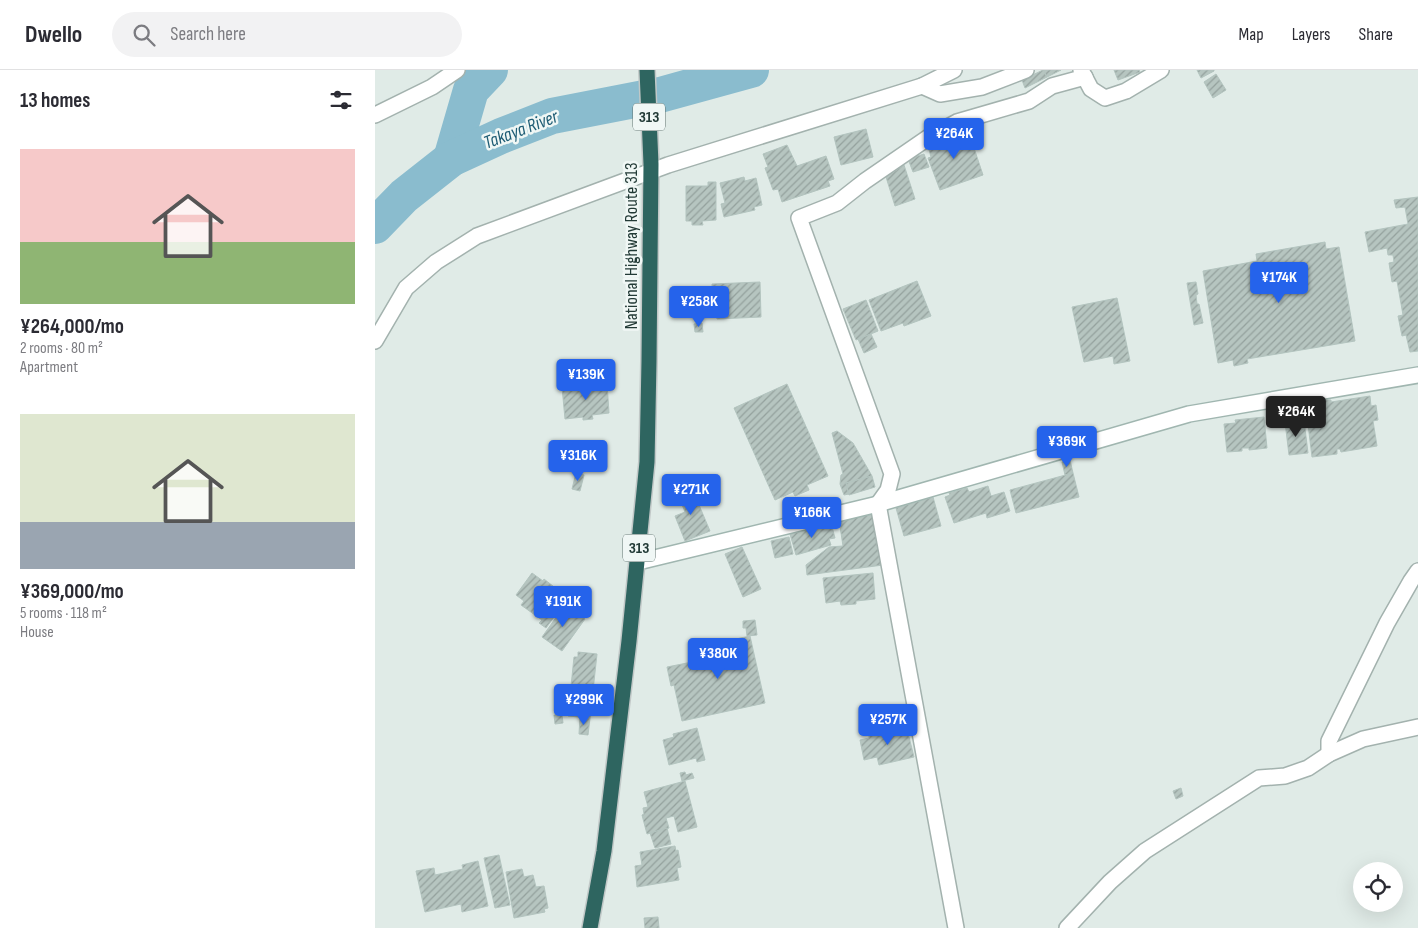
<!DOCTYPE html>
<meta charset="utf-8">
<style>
body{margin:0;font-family:"Sofia Sans Condensed",sans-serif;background:#f2f2f3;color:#2b2b33;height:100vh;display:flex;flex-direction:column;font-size:19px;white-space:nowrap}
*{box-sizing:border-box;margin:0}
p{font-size:16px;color:#7c7c81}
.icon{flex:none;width:28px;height:28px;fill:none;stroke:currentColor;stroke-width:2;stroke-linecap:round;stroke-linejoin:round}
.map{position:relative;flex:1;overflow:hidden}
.side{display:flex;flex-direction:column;background:#fff;width:375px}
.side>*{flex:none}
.fabs{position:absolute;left:978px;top:792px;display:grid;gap:10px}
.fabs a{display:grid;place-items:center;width:50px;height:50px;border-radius:50%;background:#fff;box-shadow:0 5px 20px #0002;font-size:25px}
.price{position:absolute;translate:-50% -42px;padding:0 11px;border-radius:5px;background:#2563eb;color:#fff;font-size:16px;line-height:32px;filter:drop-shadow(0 1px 2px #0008)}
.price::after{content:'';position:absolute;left:50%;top:30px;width:15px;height:11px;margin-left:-8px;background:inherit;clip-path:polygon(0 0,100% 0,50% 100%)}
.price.active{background:#222;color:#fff}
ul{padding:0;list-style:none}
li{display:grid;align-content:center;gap:10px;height:265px;padding:0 20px}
li span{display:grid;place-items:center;height:155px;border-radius:0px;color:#555}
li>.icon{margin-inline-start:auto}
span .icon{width:90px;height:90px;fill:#fffc;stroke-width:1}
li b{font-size:21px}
h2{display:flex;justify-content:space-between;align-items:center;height:60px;padding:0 20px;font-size:21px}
header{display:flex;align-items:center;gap:30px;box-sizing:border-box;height:70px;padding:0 25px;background:#fff;border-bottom:1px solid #e1e1e2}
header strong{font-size:24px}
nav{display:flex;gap:28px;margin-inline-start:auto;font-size:18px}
.search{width:350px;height:45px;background:#f2f2f3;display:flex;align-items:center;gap:12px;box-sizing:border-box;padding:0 18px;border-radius:28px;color:#7c7c81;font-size:19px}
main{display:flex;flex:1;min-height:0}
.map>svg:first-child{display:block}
</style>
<header>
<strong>Dwello</strong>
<div class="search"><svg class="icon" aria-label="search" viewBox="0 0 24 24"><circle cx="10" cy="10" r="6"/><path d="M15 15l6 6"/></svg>Search here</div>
<nav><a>Map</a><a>Layers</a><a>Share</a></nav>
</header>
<main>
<section class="side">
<h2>13 homes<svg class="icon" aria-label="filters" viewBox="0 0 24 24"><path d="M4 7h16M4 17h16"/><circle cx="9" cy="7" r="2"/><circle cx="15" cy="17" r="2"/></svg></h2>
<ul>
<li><span style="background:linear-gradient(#f6c9c9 60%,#8fb573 0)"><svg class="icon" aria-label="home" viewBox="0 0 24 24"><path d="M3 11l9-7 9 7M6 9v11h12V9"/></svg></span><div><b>¥264,000/mo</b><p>2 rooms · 80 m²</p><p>Apartment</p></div></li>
<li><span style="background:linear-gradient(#dfe7d0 70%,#9aa5b1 0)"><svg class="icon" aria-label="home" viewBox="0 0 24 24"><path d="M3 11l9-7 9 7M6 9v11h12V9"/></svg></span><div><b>¥369,000/mo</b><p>5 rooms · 118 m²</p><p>House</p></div></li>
</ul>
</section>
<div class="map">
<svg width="1043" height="858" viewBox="0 0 1043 858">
<defs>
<pattern id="building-hatch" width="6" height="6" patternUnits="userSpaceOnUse" patternTransform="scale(1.25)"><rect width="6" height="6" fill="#b6c5c0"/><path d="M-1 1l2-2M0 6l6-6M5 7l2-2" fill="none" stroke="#94a19d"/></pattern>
</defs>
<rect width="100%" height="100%" fill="#e0ebe7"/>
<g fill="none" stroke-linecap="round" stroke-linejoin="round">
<g stroke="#8abcce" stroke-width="36">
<path d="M76 89 96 20 115 0"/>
<path d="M0 156 29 126 76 89 126 66 177 46 285 25 376 0"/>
</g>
</g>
<g fill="url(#building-hatch)" stroke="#b3c4bf">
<path d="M668 0H686L672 7Z"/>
<path d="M668 0 672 7 650 18 647 10Z"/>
<path d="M739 0H764L765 2 743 10Z"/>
<path d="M822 0H839V1L826 8Z"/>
<path d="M841 4 851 20 838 28 829 12Z"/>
<path d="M588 55 594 73 597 72 608 105 565 120 553 88 556 87 553 76 566 71 565 69Z"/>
<path d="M491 59 498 87 466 95 459 67Z"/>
<path d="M412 75 422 96 451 86 459 109 453 111 455 116 407 132 403 119 398 120 390 98 393 97 388 84Z"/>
<path d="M549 84 554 97 538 102 533 89Z"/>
<path d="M529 95 540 129 520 136 511 107Z"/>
<path d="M369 107 370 111 381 108 387 135 379 137 380 140 349 147 346 134 350 133 345 113Z"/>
<path d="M333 112H341V150L327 151 328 155H317V151H311V116H333Z"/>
<path d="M1043 127V281L1035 282 1031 265 1027 266 1023 246 1028 245 1022 211 1017 212 1014 193 1019 192 1018 185H1013L1012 178 994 182 990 162 1033 154 1030 137 1021 138 1019 130Z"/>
<path d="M950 172 951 179 964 177 980 271 872 289 873 293 859 296 858 290 843 293 828 201 882 191 881 184Z"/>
<path d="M542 211 556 246 529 256 528 253 506 261 494 230Z"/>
<path d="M385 212 386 247 342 249 341 234 338 235 337 214Z"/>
<path d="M821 212 823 224 821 225 822 234H824L828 253 819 255 812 213Z"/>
<path d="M742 228 755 291 739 294 738 286 709 292 697 237Z"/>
<path d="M491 230 503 261 481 270 468 239Z"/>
<path d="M327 253 328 262H320L319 254Z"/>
<path d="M496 264 502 277 489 283 483 269Z"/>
<path d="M232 313 234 343 217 345 218 349 208 350V347L190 349 187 317Z"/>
<path d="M412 314 453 406 432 415 434 420 420 426 418 422 400 430 359 338Z"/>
<path d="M995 326 996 336 1001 335 1003 350 998 351 1002 376 966 382 965 379H962V384L937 387 930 330 951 327 952 330H956V332Z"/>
<path d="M889 347 892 378 874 380V378H867V381L852 382 849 354 861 353 860 350Z"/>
<path d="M929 350 933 383 914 385 910 352Z"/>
<path d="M462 361 478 373 497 406 471 413 474 424 469 425 465 414 466 405 468 404 457 363Z"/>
<path d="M695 390 698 403 690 405 687 392Z"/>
<path d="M201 403 209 405 205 421 197 419Z"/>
<path d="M698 403 704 427 641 443 635 420Z"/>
<path d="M497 406 500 417 474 425 471 413Z"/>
<path d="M316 416 335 461 310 471 300 446 310 442 302 422Z"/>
<path d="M613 416 616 426 629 422 635 441 612 448 611 443 579 453 570 427 575 425 574 423 592 418 594 422Z"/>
<path d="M558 427 566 456 529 466 521 438Z"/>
<path d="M500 444 508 495 432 505 431 495 454 477 468 476 464 450Z"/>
<path d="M456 453 460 468 454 469 456 475 421 485 415 464Z"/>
<path d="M414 467 418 484 400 488 396 471Z"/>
<path d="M367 477 386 519 368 527 350 484Z"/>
<path d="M157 503 168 511 169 509 188 524 186 528 190 532 171 558 164 553 167 550 146 535 149 531 141 525Z"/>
<path d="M498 503 500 529 481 531V534L466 535 465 531 451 533 448 508Z"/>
<path d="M190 535 210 549 187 581 167 567Z"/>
<path d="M380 550 382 565 372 566 371 558H368V551Z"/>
<path d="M375 566 390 633 307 651 299 615 296 616 292 597 322 591 319 578Z"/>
<path d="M203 582 222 584 215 648 193 646 199 587H203Z"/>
<path d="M179 645H187L188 653 180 654Z"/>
<path d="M205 647 215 648 213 665 204 664Z"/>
<path d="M528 656 529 660 532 659 539 687 504 695 502 687 489 690 485 670 494 668V664Z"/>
<path d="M322 658 330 690 322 692 321 688 294 695 288 670 299 667 298 664Z"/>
<path d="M310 702 311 705 317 703 319 708 307 711 305 703Z"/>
<path d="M310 711 322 757 303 762 299 746 291 748 294 758 272 764 267 745 269 744 268 738 273 737 269 722Z"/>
<path d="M806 718 808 726 801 729 798 721Z"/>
<path d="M292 758 296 774 280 778 275 763Z"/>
<path d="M300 776 301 781 303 780 306 797 302 798 304 810 262 817 260 796 267 795 265 782Z"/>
<path d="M124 785 135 835 120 838 109 788Z"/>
<path d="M103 791 113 836 87 842 86 834 50 842 41 801 59 798 60 805 88 799 87 795Z"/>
<path d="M147 799 149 807 158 805 161 817 169 816 173 838 169 839 170 842 139 848 131 802Z"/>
<path d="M283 847 284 858H270L269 848Z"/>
</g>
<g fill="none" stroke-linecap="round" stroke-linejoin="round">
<g stroke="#a3b2ae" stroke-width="18">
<g id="street">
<path d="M706 0 716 19 730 28 751 21 786 0"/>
<path d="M547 16 565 24 607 17 651 0"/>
<path d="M0 45 57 17 82 0"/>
<path d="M0 271 31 218 61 192 102 166 293 95 547 16 579 0"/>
<path d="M954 684V671L1012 553 1036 511 1043 501"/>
<path d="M581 858 503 434 513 420 517 404 424 148 462 133 490 111 554 67 582 52 654 31 677 16 710 7"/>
<path d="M692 858 735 812 770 781 884 708 910 706 933 698 954 684 988 669 1043 657"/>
</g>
</g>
<g stroke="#a0b6b0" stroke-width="18">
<path id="secondary" d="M263 492 503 434 814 344 1043 305"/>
</g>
<g stroke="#c1c8c7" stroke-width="18">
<path id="highway" d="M215 858 229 781 254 571 272 392 274 291 276 94 272 0"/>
</g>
<use href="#street" stroke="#fff" stroke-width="15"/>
<use href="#secondary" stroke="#fff" stroke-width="15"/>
<use href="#highway" stroke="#2e6560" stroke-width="15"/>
</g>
<g text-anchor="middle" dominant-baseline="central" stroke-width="5" stroke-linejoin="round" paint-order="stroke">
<g fill="#f0f7f5" stroke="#60736f" stroke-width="1">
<rect x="258" y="33.5" width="32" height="27" rx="4"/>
<rect x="248" y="464.5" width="32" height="27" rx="4"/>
</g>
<g font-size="16" font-weight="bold" fill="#223a36">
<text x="274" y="47">313</text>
<text x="264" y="478">313</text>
</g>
<g font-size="18" fill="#223a36" stroke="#f0f7f5">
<text transform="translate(256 176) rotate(-90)">National Highway Route 313</text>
</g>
<g font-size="19" font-style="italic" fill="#1e5c74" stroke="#f0f7f5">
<text transform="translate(146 60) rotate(-21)">Takaya River</text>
</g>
</g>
</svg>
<div class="fabs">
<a><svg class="icon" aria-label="locate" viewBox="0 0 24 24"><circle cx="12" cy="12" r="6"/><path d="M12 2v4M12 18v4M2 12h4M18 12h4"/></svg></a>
</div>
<b class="price" style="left:579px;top:90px">¥264K</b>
<b class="price" style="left:904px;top:234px">¥174K</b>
<b class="price" style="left:324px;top:258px">¥258K</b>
<b class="price" style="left:211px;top:331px">¥139K</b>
<b class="price active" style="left:921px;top:368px">¥264K</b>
<b class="price" style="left:692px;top:398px">¥369K</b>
<b class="price" style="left:203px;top:412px">¥316K</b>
<b class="price" style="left:316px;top:446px">¥271K</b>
<b class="price" style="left:437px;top:469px">¥166K</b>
<b class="price" style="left:188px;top:558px">¥191K</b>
<b class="price" style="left:343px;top:610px">¥380K</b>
<b class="price" style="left:209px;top:656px">¥299K</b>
<b class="price" style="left:513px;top:676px">¥257K</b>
</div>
</main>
